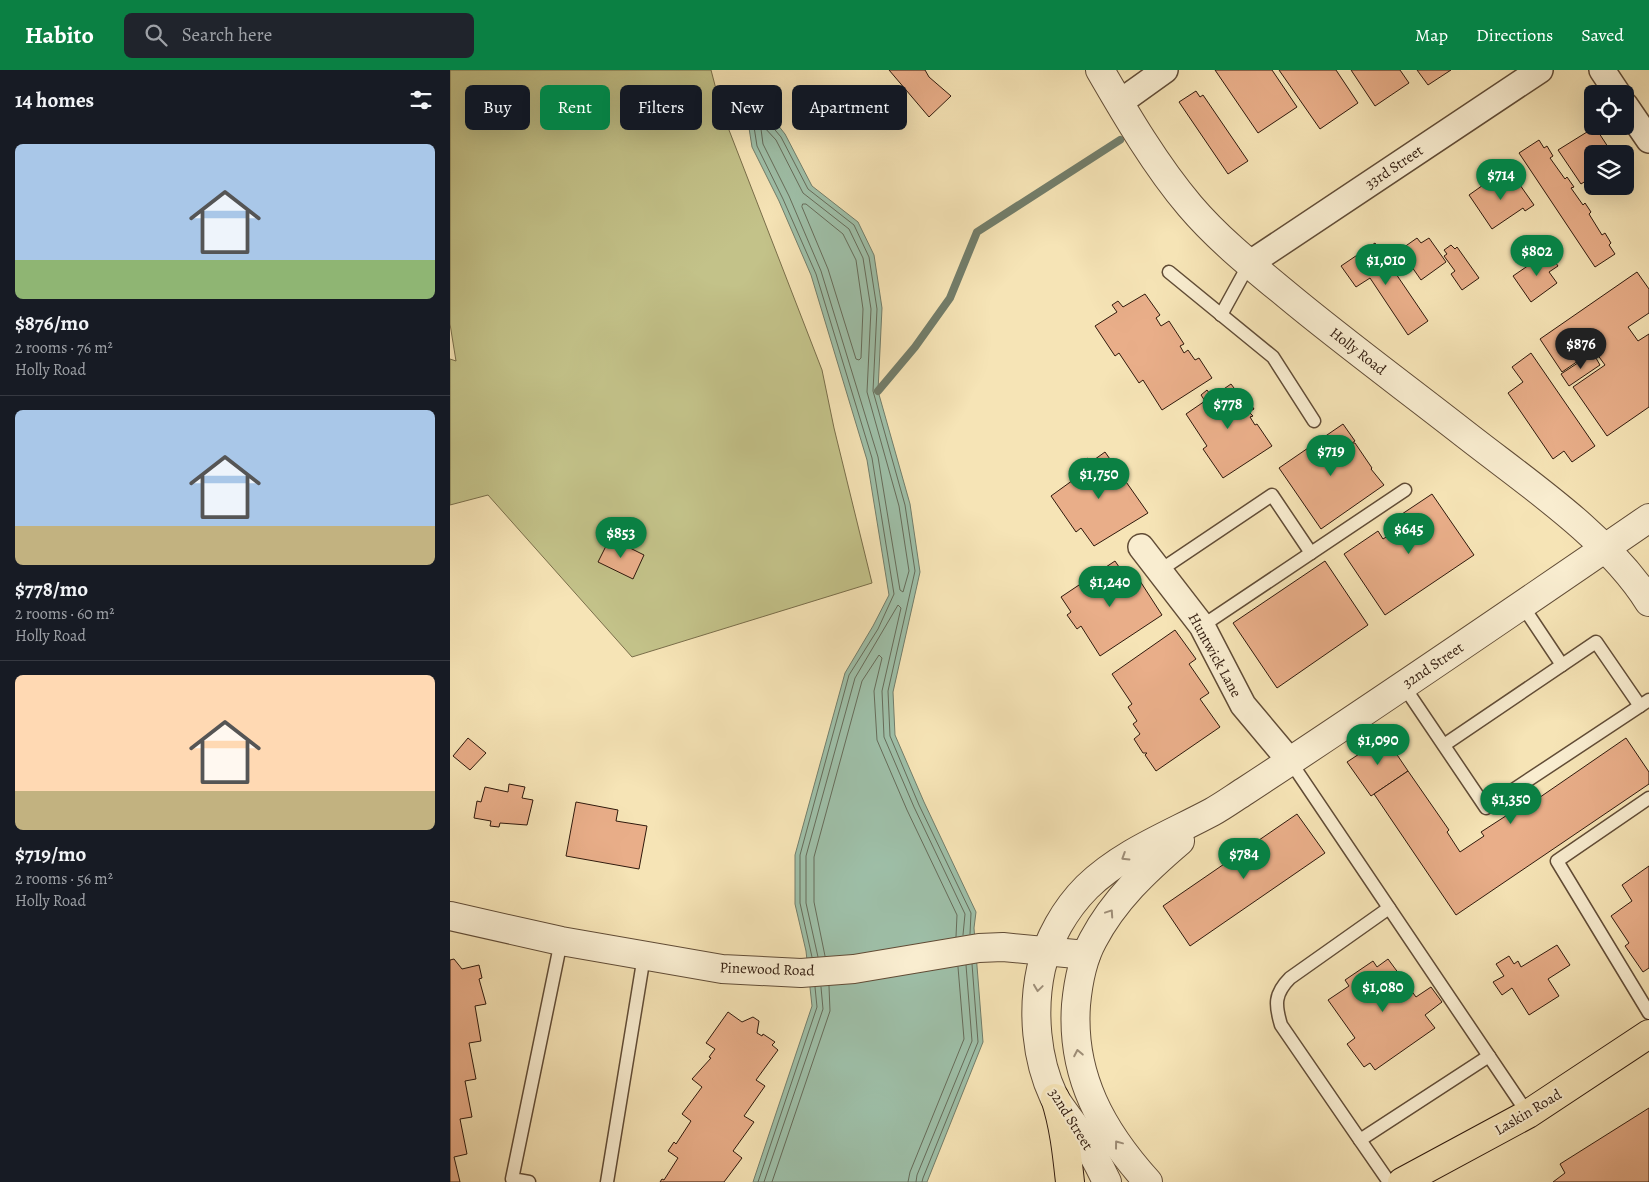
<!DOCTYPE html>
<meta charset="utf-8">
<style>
body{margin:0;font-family:Alegreya,serif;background:#20242c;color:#f1f3f6;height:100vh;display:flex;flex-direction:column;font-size:19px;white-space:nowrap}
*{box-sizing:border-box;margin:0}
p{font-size:16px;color:#9ea1a6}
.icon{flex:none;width:28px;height:28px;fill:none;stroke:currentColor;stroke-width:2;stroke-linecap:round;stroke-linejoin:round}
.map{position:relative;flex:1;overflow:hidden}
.panel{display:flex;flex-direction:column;background:#171b24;width:450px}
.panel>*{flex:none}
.guide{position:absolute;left:15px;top:15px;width:475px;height:45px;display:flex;gap:10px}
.buttons{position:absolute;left:1134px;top:15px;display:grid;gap:10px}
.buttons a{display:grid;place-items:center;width:50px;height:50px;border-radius:8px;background:#171b24;box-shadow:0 5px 20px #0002;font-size:25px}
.price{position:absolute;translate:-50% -42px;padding:0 11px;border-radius:18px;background:#0b8043;color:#fff;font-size:16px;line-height:32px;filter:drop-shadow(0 1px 2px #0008)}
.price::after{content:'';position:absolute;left:50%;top:30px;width:15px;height:11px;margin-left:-8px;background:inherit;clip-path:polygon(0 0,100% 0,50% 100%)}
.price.current{background:#222;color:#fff}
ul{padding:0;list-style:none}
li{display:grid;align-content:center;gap:10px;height:265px;padding:0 15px}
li+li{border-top:1px solid #363941}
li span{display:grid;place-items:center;height:155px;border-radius:8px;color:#555}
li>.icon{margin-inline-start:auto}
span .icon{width:90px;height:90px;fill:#fffc;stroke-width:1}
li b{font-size:21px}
h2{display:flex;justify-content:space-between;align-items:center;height:60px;padding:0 15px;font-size:21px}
.pill{padding:0 18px;border-radius:8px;background:#171b24;box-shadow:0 5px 20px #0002;font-size:18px;line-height:45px}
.pill.current{background:#0b8043;color:#fff}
header{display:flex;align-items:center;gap:30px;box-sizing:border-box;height:70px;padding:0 25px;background:#0b8043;color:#fff}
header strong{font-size:24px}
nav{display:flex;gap:28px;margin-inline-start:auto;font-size:18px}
.search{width:350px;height:45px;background:#20242c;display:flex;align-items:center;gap:12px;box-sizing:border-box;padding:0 18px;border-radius:8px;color:#9ea1a6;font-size:19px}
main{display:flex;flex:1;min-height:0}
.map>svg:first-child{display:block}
</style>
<header>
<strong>Habito</strong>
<div class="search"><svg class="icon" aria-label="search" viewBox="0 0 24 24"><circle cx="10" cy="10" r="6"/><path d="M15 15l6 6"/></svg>Search here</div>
<nav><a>Map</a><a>Directions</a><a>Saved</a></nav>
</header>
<main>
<section class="panel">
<h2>14 homes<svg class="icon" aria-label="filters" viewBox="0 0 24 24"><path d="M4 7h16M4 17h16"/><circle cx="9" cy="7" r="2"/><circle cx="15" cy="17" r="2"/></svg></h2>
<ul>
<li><span style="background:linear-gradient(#a9c7e8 75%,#8fb573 0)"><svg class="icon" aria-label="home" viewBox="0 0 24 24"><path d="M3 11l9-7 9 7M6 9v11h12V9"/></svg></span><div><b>$876/mo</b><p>2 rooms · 76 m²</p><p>Holly Road</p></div></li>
<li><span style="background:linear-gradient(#a9c7e8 75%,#c2b280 0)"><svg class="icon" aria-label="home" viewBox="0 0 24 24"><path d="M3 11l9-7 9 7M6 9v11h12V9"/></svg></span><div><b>$778/mo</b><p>2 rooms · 60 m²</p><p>Holly Road</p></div></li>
<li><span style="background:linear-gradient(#ffd9b3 75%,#c2b280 0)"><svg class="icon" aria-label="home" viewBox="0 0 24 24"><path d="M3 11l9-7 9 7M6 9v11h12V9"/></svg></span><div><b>$719/mo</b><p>2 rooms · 56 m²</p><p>Holly Road</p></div></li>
</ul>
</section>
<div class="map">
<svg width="1199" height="1112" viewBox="0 0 1199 1112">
<rect width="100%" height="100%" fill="#f6e4b6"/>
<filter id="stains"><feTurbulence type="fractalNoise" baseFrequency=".004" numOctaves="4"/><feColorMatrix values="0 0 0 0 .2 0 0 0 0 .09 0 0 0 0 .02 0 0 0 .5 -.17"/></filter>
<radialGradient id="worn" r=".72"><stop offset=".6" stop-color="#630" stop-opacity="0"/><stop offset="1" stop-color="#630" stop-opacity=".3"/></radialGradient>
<path fill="#c3c289" stroke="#796e4a" d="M0 0H261L272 42 372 300 384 358 422 513 182 587 38 425 0 435V289L6 291 0 254Z"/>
<path fill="#9ebfa8" stroke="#727d6a" d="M312 35 335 64 362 116 408 152 424 185 432 238 428 321 460 434 470 502 443 622 445 665 474 732 526 842 524 858 533 972 477 1112H303L362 936 356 881 345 834V785L395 603 423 556 439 525 417 390 361 205 329 131 302 77 296 39Z"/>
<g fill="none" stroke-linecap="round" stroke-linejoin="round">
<g stroke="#666c5a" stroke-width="1">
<path d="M313 56 326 70 353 123 399 159 413 188 421 239 417 322 449 436 459 501 453 522 450 520 428 387 371 201 339 126 313 74 311 59Z"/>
<path d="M353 134H356L393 164 406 190 413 239 411 288 409 290 406 289 378 199 352 137Z"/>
<path d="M375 886 364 832V787L412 611 429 585 432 588 424 621 427 670 457 740 507 845 506 867"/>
<path d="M362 887 350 833V785L399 605 428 559 444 524 422 388 366 204 333 129 307 76 302 44 304 42 309 41 331 67 358 119 404 155 419 187 427 239 423 321 455 435 465 501 438 621 440 666 469 735 521 843 520 864"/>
<path d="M368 887 356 833V786L405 608 448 535 451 538 432 621 434 667 464 737 515 844 513 865"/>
<path d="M308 1112 367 937 365 917"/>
<path d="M314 1112 373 939 371 917"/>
<path d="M322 1112 380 941 379 916"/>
<path d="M458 1112 460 1102 514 969 508 897"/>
<path d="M466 1112 467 1105 522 971 516 895"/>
<path d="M472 1112 473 1108 528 972 522 894"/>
</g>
<path stroke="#727d6a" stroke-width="8" d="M428 321 465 277 500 228 527 162 670 70"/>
</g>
<g fill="#e9ae89" stroke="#2f190c">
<path d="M439 0H475L479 7 501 26 479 47Z"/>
<path d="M765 0H822L847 37 808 63Z"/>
<path d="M829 0H886L908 33 870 59Z"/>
<path d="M901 0H950L959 13 925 36Z"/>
<path d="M967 0H1001L978 15Z"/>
<path d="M746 21 750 27 753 25 798 91 778 104 729 32Z"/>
<path d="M1145 57 1160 80 1154 84H1142V107L1131 114 1108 80Z"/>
<path d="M1089 70 1094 78 1097 76 1103 86 1100 88 1115 109 1117 107 1124 117 1121 118 1133 135 1135 133 1141 142 1139 144 1152 165 1155 163 1161 173 1159 175 1165 184 1145 197 1069 83Z"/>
<path d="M1063 105 1084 135 1075 141 1073 138 1042 159 1019 125 1036 113 1040 119Z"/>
<path d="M967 168 971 173 979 168 996 192 971 210 950 180Z"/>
<path d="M925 173 978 251 958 265 920 208 906 217 891 196Z"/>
<path d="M1001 175 1005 179 1007 177 1029 208 1012 220 1001 204 1005 201 994 186 997 184 994 180Z"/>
<path d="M1098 182 1108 196 1099 202 1107 213 1081 232 1063 206Z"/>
<path d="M1187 202 1199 219V243L1178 257 1188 271 1199 264V337L1157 366 1123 317 1155 295 1144 280 1112 302 1090 269Z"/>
<path d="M695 224 710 245 706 248 711 256 719 251 734 274 730 276 734 283 738 280 745 290 749 288 762 308 712 340 693 310 689 313 669 283 665 286 645 256 667 242 662 235 668 231 673 237Z"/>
<path d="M1081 283 1145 376 1122 392 1114 381 1103 389 1058 323 1073 312 1062 297Z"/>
<path d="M1143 283 1150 295 1119 316 1111 304Z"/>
<path d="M781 314 787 322 791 320 804 339 799 342 803 346 800 347 805 355 807 354 822 376 773 408 753 379 757 376 736 344 755 331 751 325 757 320 762 327Z"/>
<path d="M893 354 905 371 902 373H905L922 398 921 399 934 415 871 459 829 398Z"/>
<path d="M655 382 698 443 644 476 631 458 626 462 601 426 630 405 625 397 638 388 641 392Z"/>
<path d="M982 424 1024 485 935 545 894 484 928 461 933 469 955 455 949 446Z"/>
<path d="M160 468 194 485 183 509 148 492Z"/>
<path d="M665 491 682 516 690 511 712 545 650 586 631 556 627 559 617 545 621 542 611 527Z"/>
<path d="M875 491 918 555 827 618 783 553Z"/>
<path d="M725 560 746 589 739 594 759 623 750 629 770 657 706 701 695 685 697 683H693L684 669 690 664 683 654 687 651 678 637 682 634 662 604Z"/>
<path d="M935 667 958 701 921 726 897 692Z"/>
<path d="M18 668 36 683 20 700 3 686Z"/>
<path d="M1176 668 1199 702V714L1006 845 924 724 958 701 999 760 997 762 1010 782 1034 766 1031 762 1065 740 1067 743Z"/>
<path d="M59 714 75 717 72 728 83 730 77 755 50 753 49 757 40 756 41 751 24 748 27 731 31 732 35 717 58 722Z"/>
<path d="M126 732 168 740 166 751 197 756 189 799 116 786Z"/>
<path d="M847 744 875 783 740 876 713 836Z"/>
<path d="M1199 796V898L1193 902 1175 876 1179 873 1161 846 1182 831 1172 815Z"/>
<path d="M1107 875 1120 895 1098 909 1109 926 1079 945 1062 918 1052 925 1043 912 1054 906 1046 894 1059 886 1064 894 1068 891 1071 897Z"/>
<path d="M4 889 12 899 29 895 32 908 29 909 36 934 25 936 31 971 19 973 26 1009 15 1011 22 1047 10 1049 17 1084 4 1087 10 1112H0V890Z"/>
<path d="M938 889 966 927 981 917 992 932 975 945 985 958 925 1000 920 993 914 997 897 974 905 968 878 930 899 916 895 910 923 891 927 897Z"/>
<path d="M278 942 292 952 303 947 309 951 307 963 312 966 313 964 325 972 322 975 328 980 306 1010 315 1016 294 1046 304 1052 283 1081 292 1088 274 1112H210L212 1109 214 1110 228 1088 218 1081 224 1072 226 1074 241 1051 232 1044 252 1017 242 1009 261 988 259 987 265 979 256 973Z"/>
<path d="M1199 1038V1112H1103L1115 1103 1110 1094Z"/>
</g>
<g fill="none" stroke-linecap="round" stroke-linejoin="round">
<g stroke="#614c36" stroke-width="15">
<g id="service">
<path d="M719 202 823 287 864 351"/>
<path d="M771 245 799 194"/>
<path d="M709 501 822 425 861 483"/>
<path d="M1072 535 1112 595"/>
<path d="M752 556 955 420"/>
<path d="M953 615 1036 738 1199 630"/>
<path d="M994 675 1146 572 1190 636"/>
<path d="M840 691 1078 1044"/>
<path d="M1199 728 1107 791 1199 943"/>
<path d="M939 838 840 908C824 924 825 935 831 955L910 1070 1039 986"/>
<path d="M910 1070 939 1112"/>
<path d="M79 1112 62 1109 111 871"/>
<path d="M157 1112 194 886"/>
</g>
</g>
<g stroke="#614c36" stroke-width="28">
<g id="minor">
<path d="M1152 0 1168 24"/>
<path d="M669 33 715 0"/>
<path d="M1175 35 1199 70"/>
<path d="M799 194 1090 0"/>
<path d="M691 477 752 556 793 635 840 691"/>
</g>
</g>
<g stroke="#614c36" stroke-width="30">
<g id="tertiary">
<path d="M650 0C676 45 706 96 740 136 768 169 803 197 837 225 896 274 959 320 1020 368 1079 414 1159 468 1199 532"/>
<path d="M0 846 111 871 272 899 351 903 404 899 529 878 553 877 636 885"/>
<path d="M657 1112C650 1097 642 1082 633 1068 624 1054 612 1041 604 1027 586 989 582 940 591 899 598 869 615 839 637 817 672 783 719 765 762 742 773 736 784 728 795 721 931 632 1065 540 1199 448"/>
<path d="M698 1112C652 1061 621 1006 626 935 628 913 632 890 643 870 664 830 696 800 730 771"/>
</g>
</g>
<g stroke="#2f190c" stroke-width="30">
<g id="primary">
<path d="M605 1028C614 1055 617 1084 620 1112"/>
<path d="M952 1112 1078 1044 1199 964"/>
</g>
</g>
<use href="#service" stroke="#f9edd0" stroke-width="12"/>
<use href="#minor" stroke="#f9edd0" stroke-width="25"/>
<use href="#tertiary" stroke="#f9edd0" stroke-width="28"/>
<use href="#primary" stroke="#f6e4b6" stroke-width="28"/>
</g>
<defs><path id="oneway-chevron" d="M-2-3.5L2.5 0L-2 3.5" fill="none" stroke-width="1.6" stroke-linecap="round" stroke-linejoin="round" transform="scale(1.25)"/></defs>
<g stroke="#9e8e78">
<use href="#oneway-chevron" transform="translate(675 787) rotate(148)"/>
<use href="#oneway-chevron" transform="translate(660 843) rotate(-56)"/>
<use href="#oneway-chevron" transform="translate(588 918) rotate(98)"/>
<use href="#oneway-chevron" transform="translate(628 983) rotate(-101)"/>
<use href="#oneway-chevron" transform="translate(668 1074) rotate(-127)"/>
</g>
<g text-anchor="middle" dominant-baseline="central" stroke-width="4" stroke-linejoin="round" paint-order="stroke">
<g font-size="15" fill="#2f190c" stroke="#f9edd0">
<text transform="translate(944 97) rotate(-34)">33rd Street</text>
<text transform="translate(908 281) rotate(38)">Holly Road</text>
<text transform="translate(765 585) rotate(61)">Huntwick Lane</text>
<text transform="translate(983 595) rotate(-34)">32nd Street</text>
<text transform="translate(317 899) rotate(2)">Pinewood Road</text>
<text transform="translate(1078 1042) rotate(-31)">Laskin Road</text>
<text transform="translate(621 1049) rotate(58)">32nd Street</text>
</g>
</g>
<rect width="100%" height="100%" filter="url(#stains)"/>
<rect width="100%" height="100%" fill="url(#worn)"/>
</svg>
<div class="buttons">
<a><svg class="icon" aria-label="locate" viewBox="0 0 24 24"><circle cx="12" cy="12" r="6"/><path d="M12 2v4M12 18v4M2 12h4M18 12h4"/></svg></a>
<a><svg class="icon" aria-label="layers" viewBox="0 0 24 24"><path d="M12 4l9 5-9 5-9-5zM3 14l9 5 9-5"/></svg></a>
</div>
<b class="price" style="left:1051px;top:131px">$714</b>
<b class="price" style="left:1087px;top:207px">$802</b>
<b class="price" style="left:936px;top:216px">$1,010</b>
<b class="price current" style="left:1131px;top:300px">$876</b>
<b class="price" style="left:778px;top:360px">$778</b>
<b class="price" style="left:881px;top:407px">$719</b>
<b class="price" style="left:649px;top:430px">$1,750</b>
<b class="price" style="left:959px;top:485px">$645</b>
<b class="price" style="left:171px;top:489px">$853</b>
<b class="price" style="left:660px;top:538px">$1,240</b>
<b class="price" style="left:928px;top:696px">$1,090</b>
<b class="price" style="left:1061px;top:755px">$1,350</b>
<b class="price" style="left:794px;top:810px">$784</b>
<b class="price" style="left:933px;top:943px">$1,080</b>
<div class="guide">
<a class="pill">Buy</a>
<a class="pill current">Rent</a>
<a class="pill">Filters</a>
<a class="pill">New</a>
<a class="pill">Apartment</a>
</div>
</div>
</main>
